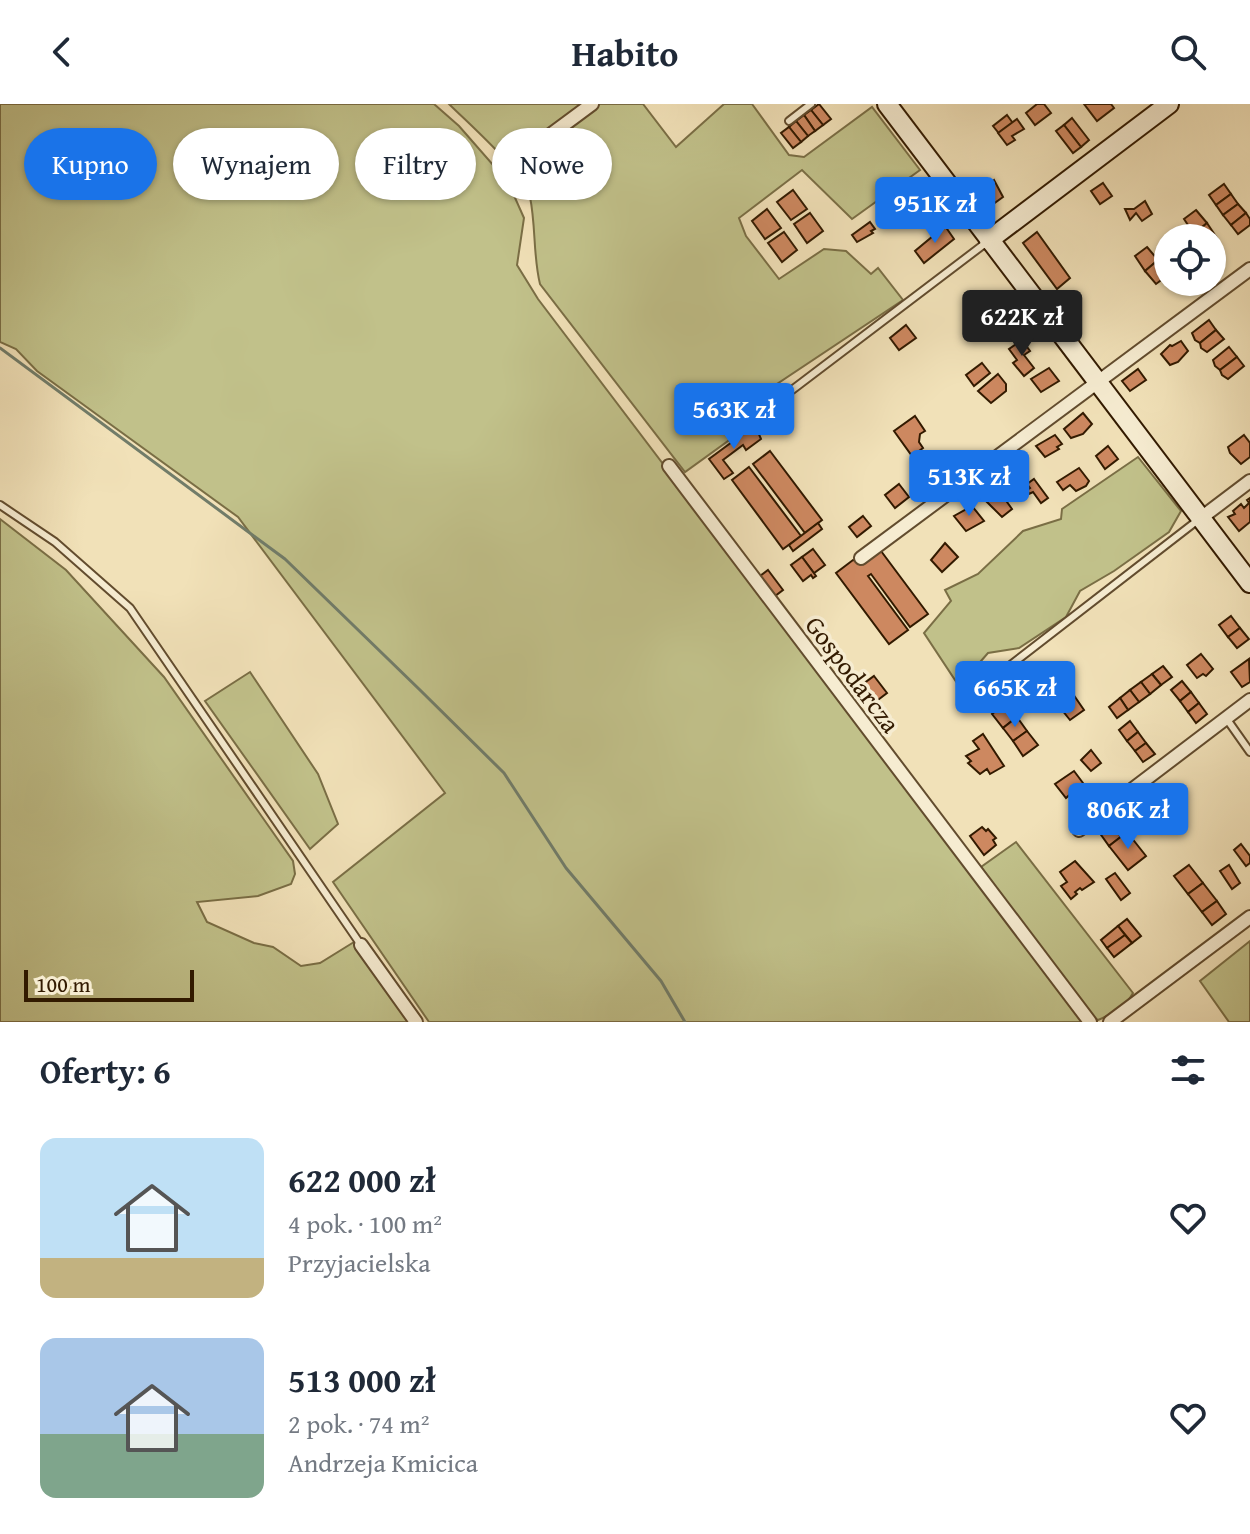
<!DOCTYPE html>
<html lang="pl">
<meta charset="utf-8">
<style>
body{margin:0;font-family:"Gentium Book Plus",serif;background:#f6f6f7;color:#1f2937;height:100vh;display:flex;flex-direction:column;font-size:30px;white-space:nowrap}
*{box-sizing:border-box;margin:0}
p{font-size:26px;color:#747a83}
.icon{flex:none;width:44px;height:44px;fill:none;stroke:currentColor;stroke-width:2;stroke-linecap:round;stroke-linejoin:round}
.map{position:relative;height:918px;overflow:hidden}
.sheet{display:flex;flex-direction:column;background:#fff;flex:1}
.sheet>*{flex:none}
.guide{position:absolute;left:24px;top:24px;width:800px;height:72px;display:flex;gap:16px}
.fabs{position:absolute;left:1154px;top:120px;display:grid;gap:16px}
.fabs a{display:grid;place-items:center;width:72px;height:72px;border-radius:50%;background:#fff;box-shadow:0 2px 6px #0004;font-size:40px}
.scale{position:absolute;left:24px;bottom:20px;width:170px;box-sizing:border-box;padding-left:8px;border:4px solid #321a00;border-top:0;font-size:22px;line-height:28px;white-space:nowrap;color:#321a00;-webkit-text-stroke:6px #f6ecd1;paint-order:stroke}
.price{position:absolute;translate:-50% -68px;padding:0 18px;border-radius:8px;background:#1a73e8;color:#fff;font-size:26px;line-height:52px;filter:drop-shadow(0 2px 4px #0008)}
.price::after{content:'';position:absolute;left:50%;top:48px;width:24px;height:18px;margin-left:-12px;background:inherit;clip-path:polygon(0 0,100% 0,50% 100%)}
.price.active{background:#222;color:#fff}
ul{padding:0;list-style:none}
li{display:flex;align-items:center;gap:24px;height:200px;padding:0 40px}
li span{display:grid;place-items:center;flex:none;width:224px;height:160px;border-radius:16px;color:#555}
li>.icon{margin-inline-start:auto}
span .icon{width:96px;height:96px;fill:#fffc;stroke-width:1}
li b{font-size:34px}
h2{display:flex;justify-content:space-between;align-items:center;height:96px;padding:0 40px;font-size:34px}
.chip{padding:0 28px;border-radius:36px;background:#fff;box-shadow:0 2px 6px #0004;font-size:28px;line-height:72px}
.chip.active{background:#1a73e8;color:#fff}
header{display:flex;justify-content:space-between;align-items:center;height:104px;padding:0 40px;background:#fff;font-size:36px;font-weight:600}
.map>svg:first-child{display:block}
</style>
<header><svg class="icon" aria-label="back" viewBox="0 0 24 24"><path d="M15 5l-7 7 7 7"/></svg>Habito<svg class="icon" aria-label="search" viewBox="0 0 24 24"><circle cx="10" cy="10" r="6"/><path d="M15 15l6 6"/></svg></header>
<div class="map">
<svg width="1250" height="918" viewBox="0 0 1250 918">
<rect width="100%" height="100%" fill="#f1e1b8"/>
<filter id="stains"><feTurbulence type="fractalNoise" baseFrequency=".0025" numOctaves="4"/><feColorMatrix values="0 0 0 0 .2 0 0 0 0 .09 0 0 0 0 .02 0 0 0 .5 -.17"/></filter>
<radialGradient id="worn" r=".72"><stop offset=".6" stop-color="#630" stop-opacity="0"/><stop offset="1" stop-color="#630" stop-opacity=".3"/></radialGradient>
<g fill="#c1c18a" stroke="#7a6e45" stroke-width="2">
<path d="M0 0H434L459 22 508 78 524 114 517 161 538 195 1086 918H429L333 778 445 689 238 413 37 267 16 245 0 238Z"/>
<path d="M449 0H643L676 43 724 0H752L789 51 804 53 872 3 920 66 852 115 802 66 739 114 746 132 779 175 824 145 846 147 871 170 878 164 903 196 777 280 757 316 685 368 540 180C533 152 536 122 530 93 526 70 469 20 449 0Z"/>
<path d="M1138 353 1181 407 1169 428 1114 467 1080 487 1066 513 1019 544 988 549 959 582 924 529 951 497 945 486 978 470 1023 427 1061 415 1062 405Z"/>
<path d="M0 415 66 466 164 573 293 757 295 770 291 780 258 792 197 798 207 818 254 839 273 843 301 862 320 859 354 838 410 918H0Z"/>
<path d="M250 568 318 670 338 720 310 745 205 597Z"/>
<path d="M1016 738 1133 889C1127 901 1111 911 1098 916L1086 908 981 763Z"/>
<path d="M1250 837V918H1229L1200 877Z"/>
</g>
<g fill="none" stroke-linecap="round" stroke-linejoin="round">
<path stroke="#717c69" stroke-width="3" d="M0 244 285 455 420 586 504 669 566 764 661 877 685 918"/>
</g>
<g fill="#cd8860" stroke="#321a00" stroke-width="2">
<path d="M819 0 831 15 823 21 811 6Z"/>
<path d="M1037 0H1044L1051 9 1035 21 1026 9Z"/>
<path d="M1084 0H1111L1114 4 1097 17Z"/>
<path d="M811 6 823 21 815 27 804 11Z"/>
<path d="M804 11 815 27 808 32 796 17Z"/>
<path d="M1007 11 1015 22 1001 32 993 22Z"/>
<path d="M1072 14 1089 36 1081 43 1064 21Z"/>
<path d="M1017 15 1024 25 1012 32 1015 36 1007 41 998 29Z"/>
<path d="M796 17 808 32 801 38 789 23Z"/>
<path d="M1064 21 1081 43 1073 49 1056 27Z"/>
<path d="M789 23 801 38 793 44 781 29Z"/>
<path d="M994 76 1003 93 989 103 978 88Z"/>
<path d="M1103 79 1112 92 1100 100 1091 87Z"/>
<path d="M1224 80 1231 90 1216 101 1209 91Z"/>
<path d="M793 86 807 105 791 116 777 98Z"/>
<path d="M928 89 936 101 931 104 935 110 923 118 919 113 911 120 902 108Z"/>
<path d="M1231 90 1238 100 1223 111 1216 101Z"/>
<path d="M1145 97 1152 110 1142 117 1136 109 1130 116 1125 105H1134Z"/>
<path d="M1238 100 1246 109 1231 121 1223 111Z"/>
<path d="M767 105 781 124 765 135 752 117Z"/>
<path d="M1196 106 1207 119 1194 130 1184 115Z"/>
<path d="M810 109 823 127 807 139 794 120Z"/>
<path d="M1246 109 1250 115V121L1238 130 1231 121Z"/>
<path d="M870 118 875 125 871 127 873 129 857 138 852 131Z"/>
<path d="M1207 119 1217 134 1212 139V134H1197L1194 130Z"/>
<path d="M945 122 954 135 924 159 915 147Z"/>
<path d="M784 128 797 146 782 158 768 139Z"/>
<path d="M1037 128 1070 174 1057 185 1023 139Z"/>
<path d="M1147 143 1158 156 1145 167 1135 152Z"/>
<path d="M1158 156 1168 171 1156 180 1145 167Z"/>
<path d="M1209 216 1216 226 1200 239 1195 236 1192 229Z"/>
<path d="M906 221 916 234 899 246 890 234Z"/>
<path d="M1216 226 1224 235 1207 248 1201 244 1200 239Z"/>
<path d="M1022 236 1030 247 1024 251 1034 264 1024 272 1013 259 1017 256 1009 245Z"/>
<path d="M1181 237 1188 247 1178 258 1170 261 1161 250 1170 241 1172 242Z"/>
<path d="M1229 243 1237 253 1220 266 1215 262 1213 256Z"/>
<path d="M1237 253 1244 262 1228 275 1222 271 1220 266Z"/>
<path d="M982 259 990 269 974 282 966 271Z"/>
<path d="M1049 264 1059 277 1041 288 1031 275Z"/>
<path d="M1138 265 1146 276 1130 287 1122 277Z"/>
<path d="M998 270 1006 280V287L991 299 978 287Z"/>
<path d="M1083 309 1092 320 1083 330 1071 334 1064 325Z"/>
<path d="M915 312 925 327 920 330 919 338 923 344 912 352 894 327Z"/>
<path d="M755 321 761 335 746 346 743 341 723 356 733 369 724 375 709 355Z"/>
<path d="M1055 331 1062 340 1057 343 1059 345 1045 353 1036 342Z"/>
<path d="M1244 331 1250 339V353L1241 360 1230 349 1228 343Z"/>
<path d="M1108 342 1118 355 1105 365 1096 352Z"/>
<path d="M770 347 822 416 805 429 753 360Z"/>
<path d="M749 363 801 432 783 445 732 376Z"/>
<path d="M1079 364 1089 377 1086 382 1076 387 1070 381 1063 386 1057 378Z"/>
<path d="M1034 375 1048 394 1041 399 1033 388 1029 390 1027 386 1030 384 1027 380Z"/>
<path d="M997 376 1011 395 1007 398 1012 405 1002 413 986 397 994 391 988 383Z"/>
<path d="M899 380 909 393 895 404 885 391Z"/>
<path d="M1250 394V418L1239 427 1228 413 1235 410 1233 407 1241 400 1244 404 1249 399 1247 396Z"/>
<path d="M972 402 984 417 966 427 954 412Z"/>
<path d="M863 412 871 422 857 433 849 423Z"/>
<path d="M818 419 822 425 793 447 789 441Z"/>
<path d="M945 439 958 453 942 468 931 456Z"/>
<path d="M813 445 825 461 814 469 802 453Z"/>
<path d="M881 447 928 510 910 523 871 470 868 472 908 526 889 540 836 469 853 456 864 459Z"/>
<path d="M802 453 816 472 813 474 811 471 803 477 791 461Z"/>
<path d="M768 466 783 486 775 492 760 472Z"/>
<path d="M1231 512 1240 524 1228 533 1219 521Z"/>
<path d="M1240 524 1249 535 1237 544 1228 533Z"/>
<path d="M1201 550 1213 565 1206 572 1203 570 1197 574 1187 561Z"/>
<path d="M1249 555 1250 578 1242 583 1231 568Z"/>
<path d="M1050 560 1061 575 1047 585 1036 570Z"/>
<path d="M1163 562 1172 573 1161 581 1152 570Z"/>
<path d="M1152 570 1161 581 1150 590 1141 578Z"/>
<path d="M874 572 887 589 874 599 859 583Z"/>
<path d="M1061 575 1073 590 1058 601 1047 585Z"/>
<path d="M1182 577 1191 588 1180 597 1171 586Z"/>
<path d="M1141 578 1150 590 1139 598 1130 586Z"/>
<path d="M1130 586 1139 598 1128 606 1120 594Z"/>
<path d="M1191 588 1199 599 1188 608 1180 597Z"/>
<path d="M1073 590 1084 606 1070 616 1058 601Z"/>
<path d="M1120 594 1128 606 1117 614 1109 603Z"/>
<path d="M1006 599 1017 613 1003 624 992 610Z"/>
<path d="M1199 599 1207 610 1196 619 1188 608Z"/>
<path d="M1017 613 1027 627 1013 637 1003 624Z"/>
<path d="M1130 617 1138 628 1127 637 1119 626Z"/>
<path d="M1027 627 1038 641 1023 652 1013 637Z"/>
<path d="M1138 628 1146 639 1135 647 1127 637Z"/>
<path d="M983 630 1004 662 990 670 987 665 980 670 968 659 971 657 966 652 979 645 973 637Z"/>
<path d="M1146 639 1155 650 1143 658 1135 647Z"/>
<path d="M1091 646 1101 659 1091 667 1081 656Z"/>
<path d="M1074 667 1083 679 1066 694 1055 680Z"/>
<path d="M1150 690 1156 697 1161 693 1170 705 1149 721 1136 703Z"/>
<path d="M1111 719 1121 733 1109 742 1099 728Z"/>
<path d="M982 723 986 727 988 725 996 734 993 736 996 741 984 751 970 732Z"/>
<path d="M1127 728 1146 752 1128 766 1109 742Z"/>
<path d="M1241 740 1250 752V759L1246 762 1234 746Z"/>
<path d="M1075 757 1094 778 1082 786 1080 784 1075 788 1077 790 1071 795 1061 782 1067 778 1060 768Z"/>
<path d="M1189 761 1203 779 1188 790 1174 772Z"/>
<path d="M1229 761 1240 779 1232 785 1220 767Z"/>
<path d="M1115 769 1130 789 1121 796 1106 775Z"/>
<path d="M1203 779 1217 797 1202 808 1188 790Z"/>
<path d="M1217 797 1226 810 1212 821 1202 808Z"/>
<path d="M1127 815 1141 832 1132 839 1118 822Z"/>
<path d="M1118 822 1125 831 1107 844 1101 836Z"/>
<path d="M1125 831 1132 839 1114 853 1107 844Z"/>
</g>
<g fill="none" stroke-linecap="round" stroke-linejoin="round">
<g stroke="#624c2e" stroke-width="10">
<g id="lane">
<path d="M789 17 811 0"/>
<path d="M792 286 987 138"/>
<path d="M0 401 55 438 130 504 361 841"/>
<path d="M968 594 1198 416"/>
<path d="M1226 614 1250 648"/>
</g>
</g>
<g stroke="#624c2e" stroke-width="16">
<g id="street">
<path d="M507 63 592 0"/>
<path d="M669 362 1090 918"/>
<path d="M1201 414 1250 377"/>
<path d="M861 454 1250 165"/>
<path d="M1079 726 1250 596"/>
<path d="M361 841 416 918"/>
<path d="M1110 918 1250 813"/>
</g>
</g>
<g stroke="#321a00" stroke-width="22">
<g id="secondary">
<path d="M887 0 1250 479"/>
<path d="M989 136 1169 0"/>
</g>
</g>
<use href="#lane" stroke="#f6ecd1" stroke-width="6"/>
<use href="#street" stroke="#f6ecd1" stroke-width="12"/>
<use href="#secondary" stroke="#f6ecd1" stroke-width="18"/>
</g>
<g text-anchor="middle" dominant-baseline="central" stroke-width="7" stroke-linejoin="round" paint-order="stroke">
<g font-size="26" fill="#321a00" stroke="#f6ecd1">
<text transform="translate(853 570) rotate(53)">Gospodarcza</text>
</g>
</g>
<rect width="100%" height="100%" filter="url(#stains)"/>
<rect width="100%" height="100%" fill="url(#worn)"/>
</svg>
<div class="fabs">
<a><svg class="icon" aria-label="locate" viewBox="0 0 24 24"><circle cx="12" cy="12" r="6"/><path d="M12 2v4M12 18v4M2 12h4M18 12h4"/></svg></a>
</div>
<div class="scale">100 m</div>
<b class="price" style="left:935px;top:141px">951K zł</b>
<b class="price active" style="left:1022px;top:254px">622K zł</b>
<b class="price" style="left:734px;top:347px">563K zł</b>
<b class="price" style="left:969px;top:414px">513K zł</b>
<b class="price" style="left:1015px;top:625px">665K zł</b>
<b class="price" style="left:1128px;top:747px">806K zł</b>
<div class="guide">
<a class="chip active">Kupno</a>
<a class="chip">Wynajem</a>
<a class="chip">Filtry</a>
<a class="chip">Nowe</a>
</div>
</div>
<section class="sheet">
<h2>Oferty: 6<svg class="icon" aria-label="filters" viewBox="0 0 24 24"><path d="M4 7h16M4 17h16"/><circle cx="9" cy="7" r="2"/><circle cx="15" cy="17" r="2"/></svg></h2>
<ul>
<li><span style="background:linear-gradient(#bfe0f5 75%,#c2b280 0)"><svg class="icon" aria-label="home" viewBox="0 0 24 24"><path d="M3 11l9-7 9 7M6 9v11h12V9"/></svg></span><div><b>622 000 zł</b><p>4 pok. · 100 m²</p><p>Przyjacielska</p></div><svg class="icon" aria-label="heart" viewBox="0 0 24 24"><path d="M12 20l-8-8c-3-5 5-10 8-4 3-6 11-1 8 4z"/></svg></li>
<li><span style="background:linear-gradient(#a9c7e8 60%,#7fa58c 0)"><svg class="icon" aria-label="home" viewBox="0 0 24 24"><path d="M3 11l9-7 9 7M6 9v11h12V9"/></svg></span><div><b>513 000 zł</b><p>2 pok. · 74 m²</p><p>Andrzeja Kmicica</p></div><svg class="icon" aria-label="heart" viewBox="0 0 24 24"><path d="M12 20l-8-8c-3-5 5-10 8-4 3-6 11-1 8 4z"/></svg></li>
</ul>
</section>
